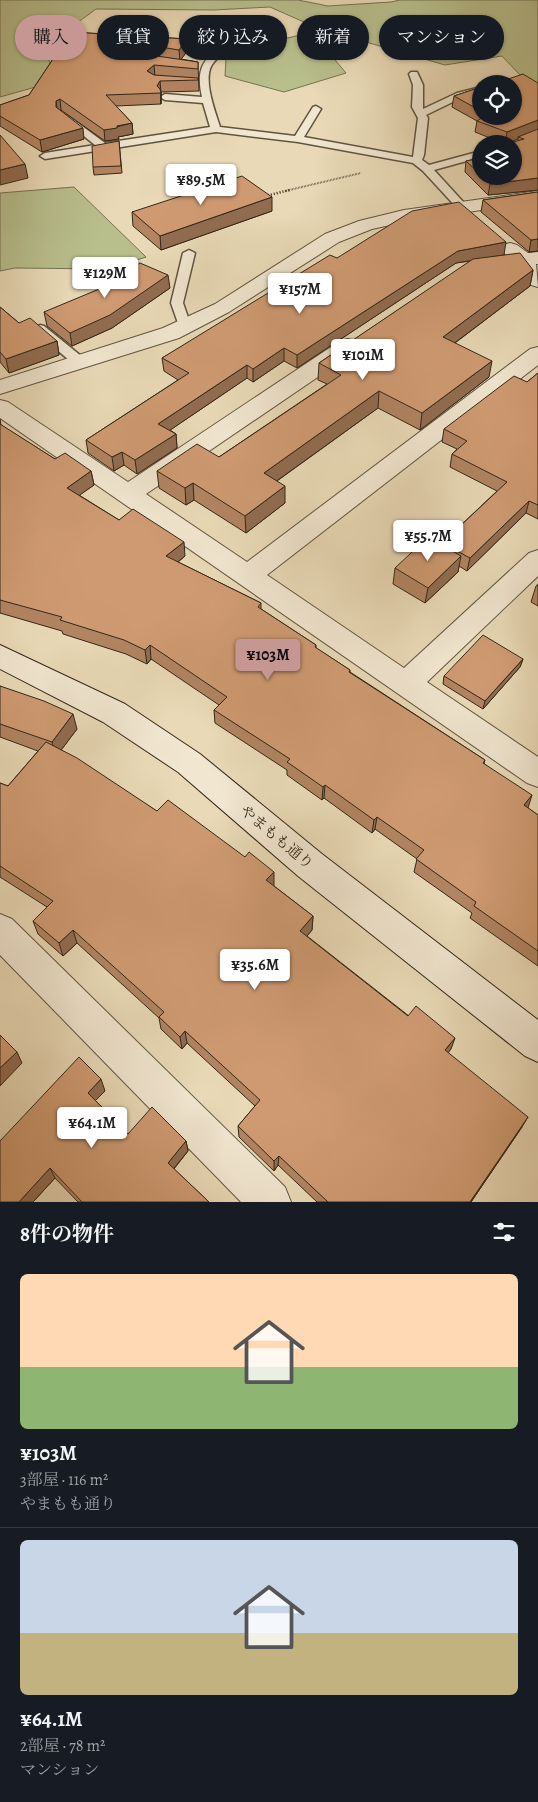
<!DOCTYPE html>
<html lang="ja">
<meta charset="utf-8">
<style>
body{margin:0;font-family:Alegreya,"Noto Serif JP",serif;background:#242831;color:#f1f3f6;height:100vh;display:flex;flex-direction:column;font-size:19px;white-space:nowrap}
*{box-sizing:border-box;margin:0}
p{font-size:16px;color:#9ea1a6}
.icon{flex:none;width:28px;height:28px;fill:none;stroke:currentColor;stroke-width:2;stroke-linecap:round;stroke-linejoin:round}
.map{position:relative;height:1202px;overflow:hidden}
.details{display:flex;flex-direction:column;background:#171b24;flex:1}
.details>*{flex:none}
.banner{position:absolute;left:15px;top:15px;width:509px;height:45px;display:flex;gap:10px}
.tools{position:absolute;left:472px;top:75px;display:grid;gap:10px}
.tools a{display:grid;place-items:center;width:50px;height:50px;border-radius:50%;background:#171b24;box-shadow:0 1px 4px #0004;font-size:25px}
.price{position:absolute;translate:-50% -42px;padding:0 11px;border-radius:5px;background:#fff;color:#222;font-size:16px;line-height:32px;filter:drop-shadow(0 1px 2px #0008)}
.price::after{content:'';position:absolute;left:50%;top:30px;width:15px;height:11px;margin-left:-8px;background:inherit;clip-path:polygon(0 0,100% 0,50% 100%)}
.price.current{background:#c59692;color:#111}
ul{padding:0;list-style:none}
li{display:grid;align-content:center;gap:10px;height:265px;padding:0 20px}
li+li{border-top:1px solid #363941}
li span{display:grid;place-items:center;height:155px;border-radius:8px;color:#555}
li>.icon{margin-inline-start:auto}
span .icon{width:90px;height:90px;fill:#fffc;stroke-width:1}
li b{font-size:21px}
h2{display:flex;justify-content:space-between;align-items:center;height:60px;padding:0 20px;font-size:21px}
.chip{padding:0 18px;border-radius:22px;background:#171b24;box-shadow:0 1px 4px #0004;font-size:18px;line-height:45px}
.chip.current{background:#c59692;color:#111}
.map>svg:first-child{display:block}
</style>
<div class="map">
<svg width="538" height="1202" viewBox="0 0 538 1202">
<rect width="100%" height="100%" fill="#e9d9b6"/>
<filter id="stains"><feTurbulence type="fractalNoise" baseFrequency=".004" numOctaves="4"/><feColorMatrix values="0 0 0 0 .2 0 0 0 0 .09 0 0 0 0 .02 0 0 0 .5 -.17"/></filter>
<radialGradient id="worn" r=".72"><stop offset=".6" stop-color="#630" stop-opacity="0"/><stop offset="1" stop-color="#630" stop-opacity=".3"/></radialGradient>
<g fill="#b8bf8d" stroke="#757353">
<path d="M0 0H298L328 6 391 2 400 0H538V94L502 56 445 65 366 42 331 55 346 73 284 92 225 76 226 58 240 49 322 30 270 7 214 10 96 9 44 47 57 81 0 97Z"/>
<path d="M74 187 146 257 109 269 15 268 0 271V193Z"/>
</g>
<g fill="none" stroke-linecap="round" stroke-linejoin="round">
<g stroke="#605440" stroke-width="3">
<g id="lane">
<path d="M247 33 251 36 250 38C238 45 222 51 214 62 201 76 215 111 220 127L295 136 313 107 316 106 321 109 304 137 413 157 418 118 412 107 413 85 409 74 411 72H417L423 85V109L457 93 481 87V93L463 97 426 115 428 118 424 155 422 160 429 165 481 151V157L434 170 466 205 467 207 466 209H458L423 171 413 163 298 142 216 132 45 159 40 156 45 153 95 145 64 120 62 118 67 115 105 143 210 127 203 103 165 100 160 97 165 94 202 97C196 70 202 58 226 44 232 40 240 36 247 33Z"/>
<path d="M189 250 195 253 183 303 191 326 185 330 179 326 171 303 183 253Z"/>
<path d="M40 325 44 326 86 360 88 363 86 366H76L36 332 34 329Z"/>
</g>
</g>
<g stroke="#605440" stroke-width="2">
<g id="street">
<path d="M538 191V201L404 222 372 229 339 242 229 312 179 338 0 394V380L163 328 215 304 325 234 359 221 404 210Z"/>
<path d="M510 243 517 245 528 253 538 252V264H536L538 287 531 285 518 267 488 271 481 269 478 265 481 261 507 256 500 249 503 245Z"/>
<path d="M348 339 356 341 359 346 356 351 146 494 247 562 530 349 538 347V365L267 575 404 668 529 553 538 550V576L427 682 538 757V787L527 783 0 418V400L8 402 128 482 340 341Z"/>
<path d="M0 914 12 919 285 1187 291 1202H241L0 955Z"/>
</g>
</g>
<g stroke="#322719" stroke-width="2">
<path id="secondary" d="M0 645 125 704 200 754 322 854 538 1020V1062L525 1056 298 876 178 772 103 722 0 669Z"/>
</g>
<path stroke="#322719" stroke-width="2" stroke-dasharray="0.5 1" stroke-linecap="butt" d="M285 191 361 173"/>
<path stroke="#322719" stroke-width="2.5" stroke-dasharray="1 2" stroke-linecap="butt" d="M265 196 290 190"/>
<use href="#lane" fill="#f1e6d0" fill-rule="evenodd"/>
<use href="#street" fill="#f1e6d0" fill-rule="evenodd"/>
<use href="#secondary" fill="#f1e6d0" fill-rule="evenodd"/>
</g>
<g fill="#b28462" stroke="#322719">
<path d="M71 32 187 39 188 50 181 59 198 62 199 91 161 92V104L116 106 132 123 133 134 118 137 119 139 105 141 61 110V111L84 139 42 152 0 126V105L29 95Z"/>
<path d="M523 74 538 190 488 195 465 172 466 161 481 158V176H514L518 139 505 144 475 132 477 121 452 107 454 96 481 87V116H514Z"/>
<path d="M119 141 122 173 94 175 93 167Z"/>
<path d="M538 192V251L529 252 481 212 483 200Z"/>
<path d="M272 211 161 250 133 226 132 212Z"/>
<path d="M504 255 533 270 530 286 455 343 489 377 420 430 378 408 277 481 285 503 246 533 194 500 186 505 159 488 157 471 219 457 327 384 318 380 319 363 471 261 456 263 297 368 284 361 253 382 247 378 170 430 176 434 177 448 137 474 124 465 114 471 88 453 86 440 178 380 164 371 162 358 337 258Z"/>
<path d="M170 288 112 328 72 346 47 326 44 312Z"/>
<path d="M0 307 19 323 57 341 59 355 9 373 0 362Z"/>
<path d="M538 373V519L526 513 467 571 459 566 458 572 425 603 393 584 395 568 442 545V543L497 491 450 467 452 454 457 449 442 442 444 429 527 382Z"/>
<path d="M0 419 1 425 55 459 91 471 94 485 79 495 119 520 185 556 178 562 261 603V609L316 645V648L350 670V672L485 760 484 763 528 808 538 815V966L470 918 472 913 414 872 417 859 375 829 372 833 324 798 322 800 287 775V770L215 723 214 710 219 705 151 659 147 664 126 654 63 634 62 631 0 613Z"/>
<path d="M538 584V606L531 602 536 586Z"/>
<path d="M523 659 520 667 483 709 443 684 444 676Z"/>
<path d="M0 686 77 729 61 750 274 886 313 916 312 930 307 936 451 1049 448 1052 522 1127 471 1202H317L278 1165 274 1171 239 1137 238 1126 255 1106 187 1043 182 1049 161 1029 159 1018 77 943 63 956 38 934 33 921 47 907 0 877V783L8 786 38 751 0 737Z"/>
<path d="M105 1091 95 1100 128 1134 186 1141 188 1151 174 1169 209 1202H78L55 1178 33 1202H0V1141Z"/>
</g>
<g fill="#916c50" stroke="#322719">
<path d="M187 39 188 50 180 61 179 50Z"/>
<path d="M136 43 137 54 132 58 131 47Z"/>
<path d="M154 65 155 76 147 71Z"/>
<path d="M160 81 161 92V104V93L157 86Z"/>
<path d="M60 99 61 110 57 112 58 118 56 101Z"/>
<path d="M538 120V130L518 137V139L505 144 507 132Z"/>
<path d="M132 123 133 134 118 137 119 139 105 141 104 130Z"/>
<path d="M83 128 84 139 42 152 40 140Z"/>
<path d="M25 164 28 178 0 185V170Z"/>
<path d="M538 178V190L488 195 490 184Z"/>
<path d="M272 197V211L161 250 160 236Z"/>
<path d="M538 239V251L529 252 531 240Z"/>
<path d="M506 242 504 255 456 263 297 368V355L458 251Z"/>
<path d="M533 270 530 286 440 354 443 337Z"/>
<path d="M168 275 170 288 112 328 72 346 70 333Z"/>
<path d="M57 341 59 355 9 373 6 359Z"/>
<path d="M284 348V361L253 382V369Z"/>
<path d="M492 361 489 377 420 430 422 413Z"/>
<path d="M247 365V378L160 437 158 424Z"/>
<path d="M379 391 378 408 264 490V473Z"/>
<path d="M176 434 177 448 137 474 135 460Z"/>
<path d="M122 452 124 465 114 471 112 457Z"/>
<path d="M91 471 94 485 70 502 67 488Z"/>
<path d="M193 483 194 500 186 505 185 488Z"/>
<path d="M285 486V503L246 533 245 516Z"/>
<path d="M529 501 526 513 467 571 470 558Z"/>
<path d="M184 542 185 556 168 570 166 556Z"/>
<path d="M461 556 458 572 425 603 428 588Z"/>
<path d="M150 645 151 659 147 664 145 650Z"/>
<path d="M523 659 520 667 483 709 485 701Z"/>
<path d="M73 714 77 729 56 757 52 742Z"/>
<path d="M325 785 324 798 322 800 323 787Z"/>
<path d="M532 795 528 808 524 805Z"/>
<path d="M377 817 375 829 372 833 374 820Z"/>
<path d="M274 872V886L266 894V880Z"/>
<path d="M313 916 312 930 300 944V931Z"/>
<path d="M73 930 77 943 63 956 59 943Z"/>
<path d="M185 1031 187 1043 182 1049 180 1037Z"/>
<path d="M455 1038 451 1049 441 1062 445 1050Z"/>
<path d="M17 1052 22 1063 0 1086V1068Z"/>
<path d="M101 1079 105 1091 92 1104 88 1093Z"/>
<path d="M528 1117 522 1127 471 1202H470Z"/>
<path d="M186 1141 188 1151 170 1173 168 1163Z"/>
<path d="M279 1156 278 1165 274 1171V1161Z"/>
<path d="M50 1168 55 1178 33 1202H19Z"/>
</g>
<g fill="#cf9a72" stroke="#322719">
<path d="M71 32 187 39 179 50 136 43 131 47V50L136 53 198 62V69L154 65 147 71 154 75 198 78V80L160 81 157 86 160 89 161 93 106 95 132 123 117 126V128L104 130 60 99 56 101V107L83 128 40 140 0 116V105L29 95Z"/>
<path d="M523 74 538 83V120L507 132 477 121 485 116H514V84H493Z"/>
<path d="M481 87V111L454 96Z"/>
<path d="M538 129V178L490 184 482 176H514V144H507L524 139 518 137Z"/>
<path d="M0 135 25 164 0 170Z"/>
<path d="M119 141 121 166 93 167 92 146Z"/>
<path d="M481 158V175L466 161Z"/>
<path d="M242 176 272 197 160 236 132 212Z"/>
<path d="M538 192V239L531 240 483 200Z"/>
<path d="M459 202 506 242 458 251 297 355 284 348 253 369 247 365 158 424 176 434 135 460 122 452 112 457 86 440 189 373 162 358 330 255 337 258 412 211Z"/>
<path d="M520 253 533 270 443 337 492 361 422 413 379 391 264 473 285 486 245 516 193 483 185 488 157 471 197 444 219 457 341 375 319 363 473 259Z"/>
<path d="M140 263 168 275 110 315 70 333 44 312 104 287Z"/>
<path d="M0 307 19 323 30 318 57 341 6 359 0 352Z"/>
<path d="M538 373V505L529 501 470 558 442 543 507 482 452 454 467 441 444 429 514 376 527 382Z"/>
<path d="M0 424 55 459 65 453 91 471 67 488 119 520 133 509 184 542 166 556 261 603 258 607 316 645 315 647 350 670 349 672 485 760 483 763 532 795 524 805 538 815V951L474 906 476 902 416 859 424 850 377 817 374 820 325 785 323 787 287 762 290 759 214 710 227 697 150 645 145 650 124 640 60 620 62 617 0 600Z"/>
<path d="M428 537 461 556 428 588 395 568Z"/>
<path d="M483 635 523 659 485 701 444 676Z"/>
<path d="M0 686 44 701 73 714 52 742 0 724Z"/>
<path d="M46 742 77 758 157 811 168 800 245 857 249 852 274 872 266 880 313 916 300 931 408 1016 416 1006 455 1038 445 1050 528 1117 470 1202H328L279 1156 274 1161 238 1126 260 1100 185 1031 180 1037 159 1017 164 1012 73 930 59 943 33 921 53 901 0 866V783L8 786Z"/>
<path d="M0 1035 17 1052 0 1068Z"/>
<path d="M79 1057 101 1079 88 1093 128 1134 152 1107 186 1141 168 1163 209 1202H82L50 1168 19 1202H0V1141Z"/>
</g>
<g text-anchor="middle" dominant-baseline="central" stroke-width="4" stroke-linejoin="round" paint-order="stroke">
<g font-size="15" fill="#322719" stroke="#f1e6d0">
<text transform="translate(277 837) rotate(40)">やまもも通り</text>
</g>
</g>
<rect width="100%" height="100%" filter="url(#stains)"/>
<rect width="100%" height="100%" fill="url(#worn)"/>
</svg>
<div class="tools">
<a><svg class="icon" aria-label="locate" viewBox="0 0 24 24"><circle cx="12" cy="12" r="6"/><path d="M12 2v4M12 18v4M2 12h4M18 12h4"/></svg></a>
<a><svg class="icon" aria-label="layers" viewBox="0 0 24 24"><path d="M12 4l9 5-9 5-9-5zM3 14l9 5 9-5"/></svg></a>
</div>
<b class="price" style="left:201px;top:206px">¥89.5M</b>
<b class="price" style="left:105px;top:299px">¥129M</b>
<b class="price" style="left:300px;top:315px">¥157M</b>
<b class="price" style="left:363px;top:381px">¥101M</b>
<b class="price" style="left:428px;top:562px">¥55.7M</b>
<b class="price current" style="left:268px;top:681px">¥103M</b>
<b class="price" style="left:255px;top:991px">¥35.6M</b>
<b class="price" style="left:92px;top:1149px">¥64.1M</b>
<div class="banner">
<a class="chip current">購入</a>
<a class="chip">賃貸</a>
<a class="chip">絞り込み</a>
<a class="chip">新着</a>
<a class="chip">マンション</a>
</div>
</div>
<section class="details">
<h2>8件の物件<svg class="icon" aria-label="filters" viewBox="0 0 24 24"><path d="M4 7h16M4 17h16"/><circle cx="9" cy="7" r="2"/><circle cx="15" cy="17" r="2"/></svg></h2>
<ul>
<li><span style="background:linear-gradient(#ffd9b3 60%,#8fb573 0)"><svg class="icon" aria-label="home" viewBox="0 0 24 24"><path d="M3 11l9-7 9 7M6 9v11h12V9"/></svg></span><div><b>¥103M</b><p>3部屋 · 116 m²</p><p>やまもも通り</p></div></li>
<li><span style="background:linear-gradient(#c9d6e8 60%,#c2b280 0)"><svg class="icon" aria-label="home" viewBox="0 0 24 24"><path d="M3 11l9-7 9 7M6 9v11h12V9"/></svg></span><div><b>¥64.1M</b><p>2部屋 · 78 m²</p><p>マンション</p></div></li>
</ul>
</section>
